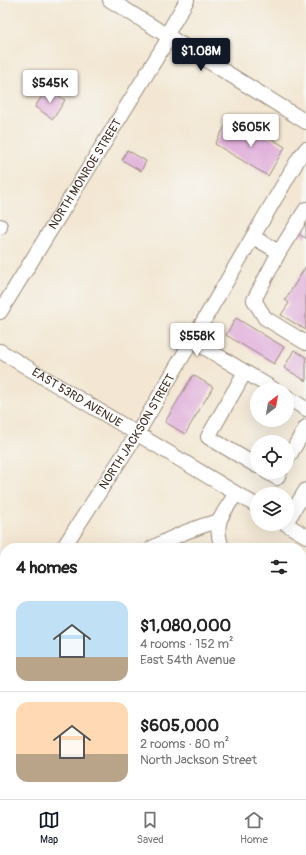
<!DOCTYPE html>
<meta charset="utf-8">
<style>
body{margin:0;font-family:Pangolin,sans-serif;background:#f2f2f2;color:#222;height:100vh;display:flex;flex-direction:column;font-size:15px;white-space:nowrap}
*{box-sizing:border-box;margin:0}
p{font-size:13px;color:#767676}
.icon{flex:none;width:22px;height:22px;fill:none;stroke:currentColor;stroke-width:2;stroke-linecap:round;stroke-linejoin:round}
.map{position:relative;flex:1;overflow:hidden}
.details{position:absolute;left:0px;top:543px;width:306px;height:256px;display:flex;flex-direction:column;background:#fff;border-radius:16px 16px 0 0;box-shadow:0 4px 16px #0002}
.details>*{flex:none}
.needle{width:26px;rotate:31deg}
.fabs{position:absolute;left:250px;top:383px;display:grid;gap:8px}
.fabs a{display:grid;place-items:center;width:44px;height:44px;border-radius:50%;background:#fff;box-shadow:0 4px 16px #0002;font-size:20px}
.price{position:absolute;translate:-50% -34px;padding:0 9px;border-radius:4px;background:#fff;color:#222;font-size:13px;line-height:26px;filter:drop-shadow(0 1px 2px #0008)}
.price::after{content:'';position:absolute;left:50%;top:24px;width:12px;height:9px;margin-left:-6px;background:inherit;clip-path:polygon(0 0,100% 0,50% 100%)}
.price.current{background:#111827;color:#fff}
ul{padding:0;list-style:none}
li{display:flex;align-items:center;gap:12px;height:100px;padding:0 16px}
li+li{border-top:1px solid #e0e0e0}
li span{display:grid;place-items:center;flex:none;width:112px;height:80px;border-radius:12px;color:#555}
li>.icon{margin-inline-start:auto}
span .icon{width:48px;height:48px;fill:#fffc;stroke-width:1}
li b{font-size:17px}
h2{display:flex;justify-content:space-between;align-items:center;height:48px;padding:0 16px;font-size:17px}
.tab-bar{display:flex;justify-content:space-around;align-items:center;height:56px;border-top:1px solid #e0e0e0;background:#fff;font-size:11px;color:#767676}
.tab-bar a{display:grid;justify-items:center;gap:2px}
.tab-bar .current{color:#111827}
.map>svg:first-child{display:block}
</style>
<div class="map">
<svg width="306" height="799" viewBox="0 0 306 799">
<rect width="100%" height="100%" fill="#f6f6f2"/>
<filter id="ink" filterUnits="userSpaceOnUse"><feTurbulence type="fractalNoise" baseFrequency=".025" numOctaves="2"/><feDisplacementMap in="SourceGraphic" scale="8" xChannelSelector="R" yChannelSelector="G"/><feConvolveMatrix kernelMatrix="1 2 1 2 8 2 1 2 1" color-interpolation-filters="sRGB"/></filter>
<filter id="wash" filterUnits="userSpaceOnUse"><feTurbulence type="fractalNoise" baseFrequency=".012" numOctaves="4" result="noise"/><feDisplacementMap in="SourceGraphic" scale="16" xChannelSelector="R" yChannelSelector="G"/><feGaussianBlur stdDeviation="0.9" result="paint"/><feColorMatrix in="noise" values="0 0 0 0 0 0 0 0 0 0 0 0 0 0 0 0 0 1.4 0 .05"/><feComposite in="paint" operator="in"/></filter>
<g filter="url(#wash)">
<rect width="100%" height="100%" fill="#f3e7d3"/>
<g id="blocks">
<g fill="#e1b1db">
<path d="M47 88 65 100 53 119 35 107Z"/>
<path d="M227 123 251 138 256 129 285 147 268 176 215 144Z"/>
<path d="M127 150 146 161 141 171 122 160Z"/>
<path d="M306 221V238L298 234Z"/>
<path d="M306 266V330L281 315 289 303 285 300Z"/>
<path d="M236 318 284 347 274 364 226 335Z"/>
<path d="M294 350 306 357V381L284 368Z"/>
<path d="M193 375 213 387 185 434 165 422Z"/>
</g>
</g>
</g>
<g filter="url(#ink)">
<use href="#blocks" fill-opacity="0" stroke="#978878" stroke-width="1"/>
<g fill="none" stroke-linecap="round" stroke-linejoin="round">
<g stroke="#978878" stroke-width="16">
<g id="minor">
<path d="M110 0 306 122"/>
<path d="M167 34 187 0"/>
<path d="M0 226V227"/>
<path d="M253 237 279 252 306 209"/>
<path d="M279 252 254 300 265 318 306 343"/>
<path id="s1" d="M0 312 170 36"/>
<path d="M192 340 275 390"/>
<path id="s2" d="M0 351 257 506"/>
<path d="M245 372 208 437 257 466"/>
<path d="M287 397 306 409"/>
<path d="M287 460 306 427"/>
<path d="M267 472 277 478 280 472"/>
<path d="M287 521 306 490"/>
<path d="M286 524 306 536"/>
<path id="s3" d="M63 548 137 434 299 158 306 149"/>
<path d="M152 548C174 536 195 527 219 521"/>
<path d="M222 548C213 521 222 515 236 494"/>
<path d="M0 646 5 638"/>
<path d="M0 705 5 697"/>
<path d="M301 743 306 741"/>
<path d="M0 768 5 771"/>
<path d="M42 794 50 799"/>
<path d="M71 799 126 794"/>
</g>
</g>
<g stroke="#978878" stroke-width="23">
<g id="highway">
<path d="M301 762 306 760"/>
<path d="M221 799 232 794"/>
<path d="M293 799 306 793"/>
</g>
</g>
<use href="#minor" stroke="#fff" stroke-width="14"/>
<use href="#highway" stroke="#eac669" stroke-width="21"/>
</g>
</g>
<g text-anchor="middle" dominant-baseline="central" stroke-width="3" stroke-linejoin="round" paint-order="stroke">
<g font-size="12" fill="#3b2a1e" stroke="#f6f6f2">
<text stroke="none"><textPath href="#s1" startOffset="162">NORTH MONROE STREET</textPath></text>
<text stroke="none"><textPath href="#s2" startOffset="90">EAST 53RD AVENUE</textPath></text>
<text stroke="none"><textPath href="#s3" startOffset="138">NORTH JACKSON STREET</textPath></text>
</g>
</g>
</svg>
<div class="fabs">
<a><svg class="needle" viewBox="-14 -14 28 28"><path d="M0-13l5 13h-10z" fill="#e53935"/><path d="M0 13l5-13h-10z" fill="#767676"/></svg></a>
<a><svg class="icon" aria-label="locate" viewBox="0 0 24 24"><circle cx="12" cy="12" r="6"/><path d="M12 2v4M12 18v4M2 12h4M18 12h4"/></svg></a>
<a><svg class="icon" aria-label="layers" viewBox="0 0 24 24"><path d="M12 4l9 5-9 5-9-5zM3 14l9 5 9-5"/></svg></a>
</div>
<b class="price current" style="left:201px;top:72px">$1.08M</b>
<b class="price" style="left:50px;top:104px">$545K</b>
<b class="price" style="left:251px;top:148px">$605K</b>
<b class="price" style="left:197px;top:357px">$558K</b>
<section class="details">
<h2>4 homes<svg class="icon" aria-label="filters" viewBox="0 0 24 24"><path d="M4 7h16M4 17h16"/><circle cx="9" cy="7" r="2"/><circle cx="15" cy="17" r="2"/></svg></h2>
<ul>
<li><span style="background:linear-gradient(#bfe0f5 70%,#b9a48a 0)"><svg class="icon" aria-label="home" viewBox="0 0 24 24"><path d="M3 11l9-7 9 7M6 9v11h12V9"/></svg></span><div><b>$1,080,000</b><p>4 rooms · 152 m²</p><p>East 54th Avenue</p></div></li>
<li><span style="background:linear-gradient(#ffd9b3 65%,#b9a48a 0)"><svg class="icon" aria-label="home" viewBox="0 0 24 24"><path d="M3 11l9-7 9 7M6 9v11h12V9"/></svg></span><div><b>$605,000</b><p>2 rooms · 80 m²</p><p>North Jackson Street</p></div></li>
</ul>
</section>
</div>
<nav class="tab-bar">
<a class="current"><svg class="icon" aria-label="map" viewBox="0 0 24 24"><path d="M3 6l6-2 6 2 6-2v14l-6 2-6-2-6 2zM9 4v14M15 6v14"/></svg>Map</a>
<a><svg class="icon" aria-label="saved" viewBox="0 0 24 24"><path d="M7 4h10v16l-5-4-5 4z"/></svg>Saved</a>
<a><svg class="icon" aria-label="home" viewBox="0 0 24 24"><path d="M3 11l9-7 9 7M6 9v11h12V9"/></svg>Home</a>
</nav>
